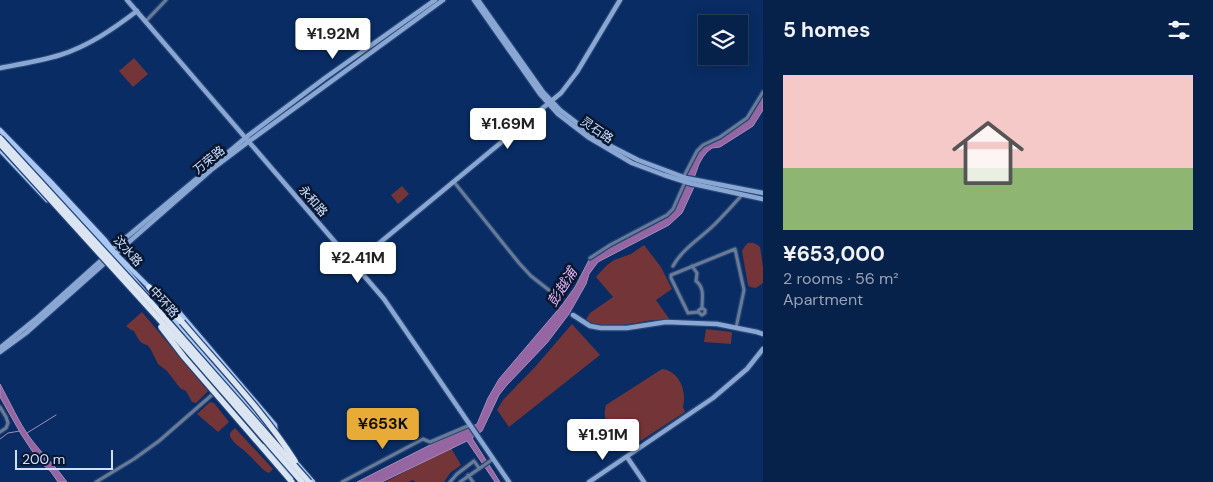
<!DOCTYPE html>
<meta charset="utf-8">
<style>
body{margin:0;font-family:"DM Sans","Noto Sans SC",sans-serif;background:#0f2951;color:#f1f3f6;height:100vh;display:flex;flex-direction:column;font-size:19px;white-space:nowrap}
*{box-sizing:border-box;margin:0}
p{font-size:16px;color:#98a3b5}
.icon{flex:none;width:28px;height:28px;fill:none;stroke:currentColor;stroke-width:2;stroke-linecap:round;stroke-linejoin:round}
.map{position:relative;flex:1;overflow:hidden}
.side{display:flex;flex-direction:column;background:#06214a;width:450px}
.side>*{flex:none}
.tools{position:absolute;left:698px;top:15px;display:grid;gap:10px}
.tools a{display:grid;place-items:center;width:50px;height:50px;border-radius:0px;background:#06214a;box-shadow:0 2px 12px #0003,0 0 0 1px #273e62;font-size:25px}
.scale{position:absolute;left:15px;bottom:12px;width:98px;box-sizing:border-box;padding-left:5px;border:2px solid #cfe0fc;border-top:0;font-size:14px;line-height:18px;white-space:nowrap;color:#cfe0fc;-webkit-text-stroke:4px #08172f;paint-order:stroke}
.price{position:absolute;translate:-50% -42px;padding:0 11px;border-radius:5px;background:#fff;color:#222;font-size:16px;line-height:32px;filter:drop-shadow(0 1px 2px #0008)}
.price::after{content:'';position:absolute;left:50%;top:30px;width:15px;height:11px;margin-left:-8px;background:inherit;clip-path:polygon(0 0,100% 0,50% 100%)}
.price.selected{background:#e8ab37;color:#111}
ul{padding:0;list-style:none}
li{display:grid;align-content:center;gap:10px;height:265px;padding:0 20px}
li+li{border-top:1px solid #273e62}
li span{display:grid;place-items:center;height:155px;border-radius:0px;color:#555}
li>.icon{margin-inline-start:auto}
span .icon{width:90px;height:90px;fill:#fffc;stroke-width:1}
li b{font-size:21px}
h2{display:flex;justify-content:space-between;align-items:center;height:60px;padding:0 20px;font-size:21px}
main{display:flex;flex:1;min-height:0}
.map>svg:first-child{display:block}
</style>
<main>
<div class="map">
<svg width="763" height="482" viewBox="0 0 763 482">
<rect width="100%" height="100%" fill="#082c63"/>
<g fill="#743538">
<path d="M134 58 148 74 133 87 119 71Z"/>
<path d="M402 186 409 194 398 204 391 195Z"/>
<path d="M748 243C753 242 757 244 760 247L763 267V283L756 288 750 287 748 285 742 251 745 246Z"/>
<path d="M644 245 661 267 672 289 656 300 670 320H653L617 326H600L585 321 590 313 613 297 596 277 606 266 614 260 631 254Z"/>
<path d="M142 312 208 391 196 403 192 402 186 391 180 388 167 371 158 364 150 348 147 345C140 344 137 337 134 331L131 330 126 326Z"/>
<path d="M572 324 600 355 509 427 497 410 503 400 535 367Z"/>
<path d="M706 329 732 332 731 344 704 342Z"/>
<path d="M662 369C680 371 687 392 683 407L685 412 639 442 636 440 631 443H627C624 438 622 438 618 436 605 430 603 416 606 405Z"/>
<path d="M210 402 214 403 229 422 218 432 197 414Z"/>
<path d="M235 428 273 469 269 473 265 471C259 466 254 460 248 454 244 449 229 441 230 434 231 431 233 430 235 428Z"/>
<path d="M451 448 461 465 450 473 444 482H415L413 480 408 482H385L420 464 433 456Z"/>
</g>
<g fill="#9566a1" stroke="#a68bbc">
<path d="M763 94V110L753 126 720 147 712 148 707 152 703 157 699 164 694 178V187L682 213 669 225 598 262 589 274 586 284 569 314 547 343 507 385 499 395 482 431 472 438 500 482H495L467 441 382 482H357L430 445 477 424 488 398 499 379 562 305 575 287 590 258 667 215 673 209 688 176V171L701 148 720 139 744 123 748 118Z"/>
<path d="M0 384C10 402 19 423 31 439 42 454 56 466 67 482H58L51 472 38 460 21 434 0 397Z"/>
</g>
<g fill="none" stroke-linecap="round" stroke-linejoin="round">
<g stroke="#a68bbc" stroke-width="1">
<path d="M27 433 56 415"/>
<path d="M0 439 8 433 20 431"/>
</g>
<g stroke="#244578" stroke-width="5.5">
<g id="street">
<path d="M146 21 166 0"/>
<path d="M683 178 697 151 703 145 720 137 747 118 763 92"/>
<path d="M454 182 519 263 531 276 559 298"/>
<path d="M590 258 610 245 667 215 673 209 685 182"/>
<path d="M673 266C683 248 701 238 715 224 724 215 733 205 742 195"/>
<path d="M692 266 697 273 696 281C705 288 702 298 702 308"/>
<path d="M698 312 699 310 702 308 705 310V313L702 315 698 312 688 313 671 278V275L735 249 744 290 736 328"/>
<path d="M0 407 6 417 8 423 6 428 0 432"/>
<path d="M468 475 473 482"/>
<path d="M96 482 134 459 159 441 213 394"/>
<path d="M342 482 423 439 430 442 470 425"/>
<path d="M450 482 457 474 474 461 479 468"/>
<path d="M460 482 493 459"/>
</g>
</g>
<g stroke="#244578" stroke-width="7">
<g id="secondary">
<path d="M127 0 384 299 509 482"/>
<path d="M474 0 540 94 558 114 588 137 632 163 664 175 689 183 763 199"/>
<path d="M478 0 543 92 560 110 599 140 638 160 686 178 763 193"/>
<path d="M0 68C20 64 41 61 60 55 89 46 113 29 137 11"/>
<path d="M110 251 249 135 325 78 435 0"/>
<path d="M113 256 211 170 248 142 443 0"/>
<path d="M354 264 561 93 577 72 620 0"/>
<path d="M573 315 590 326 601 328H627L666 322 717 324 757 332 763 334"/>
<path d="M0 348 37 318 105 257"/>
<path d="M0 352 26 333 107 261"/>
<path d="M627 457 644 482"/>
<path d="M589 482 713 398 747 369 763 349"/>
</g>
</g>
<g stroke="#244578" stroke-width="7">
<g id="primary">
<path d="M0 130 51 182 105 240 115 253 150 288"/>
<path d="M0 150 47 200"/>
<path d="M18 152 110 251 147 295"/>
<path d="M158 294 173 305 275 425 276 434"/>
<path d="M164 306 185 333 282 445"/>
<path d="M175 341 210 383"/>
<path d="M221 396 287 470 291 478"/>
<path d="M293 459 313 482"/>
</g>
</g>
<g stroke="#244578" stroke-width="8">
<g id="highway">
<path d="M149 287 182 322"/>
<path d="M261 446 292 482"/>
</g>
</g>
<use href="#street" stroke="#6a7b97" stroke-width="3"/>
<use href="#secondary" stroke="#8aa6d2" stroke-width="4.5"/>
<use href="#primary" stroke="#aac7f4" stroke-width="4.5"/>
<use href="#highway" stroke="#dbe4f1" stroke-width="5.5"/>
<g stroke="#244578" stroke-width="8" stroke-linecap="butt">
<g id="highway-bridge">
<path d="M0 138 156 308 309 482"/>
<path d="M0 144 186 349 302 482"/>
<path d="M182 322C220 367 264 412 295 461"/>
<path d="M161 327 184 357 261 446"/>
</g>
</g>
<use href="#highway-bridge" stroke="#dbe4f1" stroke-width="5.5"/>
</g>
<g text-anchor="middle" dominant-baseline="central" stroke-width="5" stroke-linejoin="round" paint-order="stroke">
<g font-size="12" fill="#cfe0fc" stroke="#08172f">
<text transform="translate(597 130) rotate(34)">灵石路</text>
<text transform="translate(209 160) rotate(-39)">万荣路</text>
<text transform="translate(313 201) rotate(49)">永和路</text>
<text transform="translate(128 251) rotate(48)">汶水路</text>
<text transform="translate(164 302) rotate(48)">中环路</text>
</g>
<g font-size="14" font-style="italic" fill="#eab6f8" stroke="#08172f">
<text transform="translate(562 287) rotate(-58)">彭越浦</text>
</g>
</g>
</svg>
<div class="tools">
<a><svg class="icon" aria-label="layers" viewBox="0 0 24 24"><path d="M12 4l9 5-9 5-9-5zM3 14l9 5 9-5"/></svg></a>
</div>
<div class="scale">200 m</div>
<b class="price" style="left:333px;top:60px">¥1.92M</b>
<b class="price" style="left:508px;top:150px">¥1.69M</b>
<b class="price" style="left:358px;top:284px">¥2.41M</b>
<b class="price selected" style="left:383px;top:450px">¥653K</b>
<b class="price" style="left:603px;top:461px">¥1.91M</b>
</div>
<section class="side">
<h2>5 homes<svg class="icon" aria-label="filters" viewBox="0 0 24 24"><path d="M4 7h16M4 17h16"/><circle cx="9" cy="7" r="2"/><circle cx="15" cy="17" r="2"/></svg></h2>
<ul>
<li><span style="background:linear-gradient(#f6c9c9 60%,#8fb573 0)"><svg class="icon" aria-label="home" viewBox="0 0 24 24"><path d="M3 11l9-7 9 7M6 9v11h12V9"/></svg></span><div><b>¥653,000</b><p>2 rooms · 56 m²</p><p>Apartment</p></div></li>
</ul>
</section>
</main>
